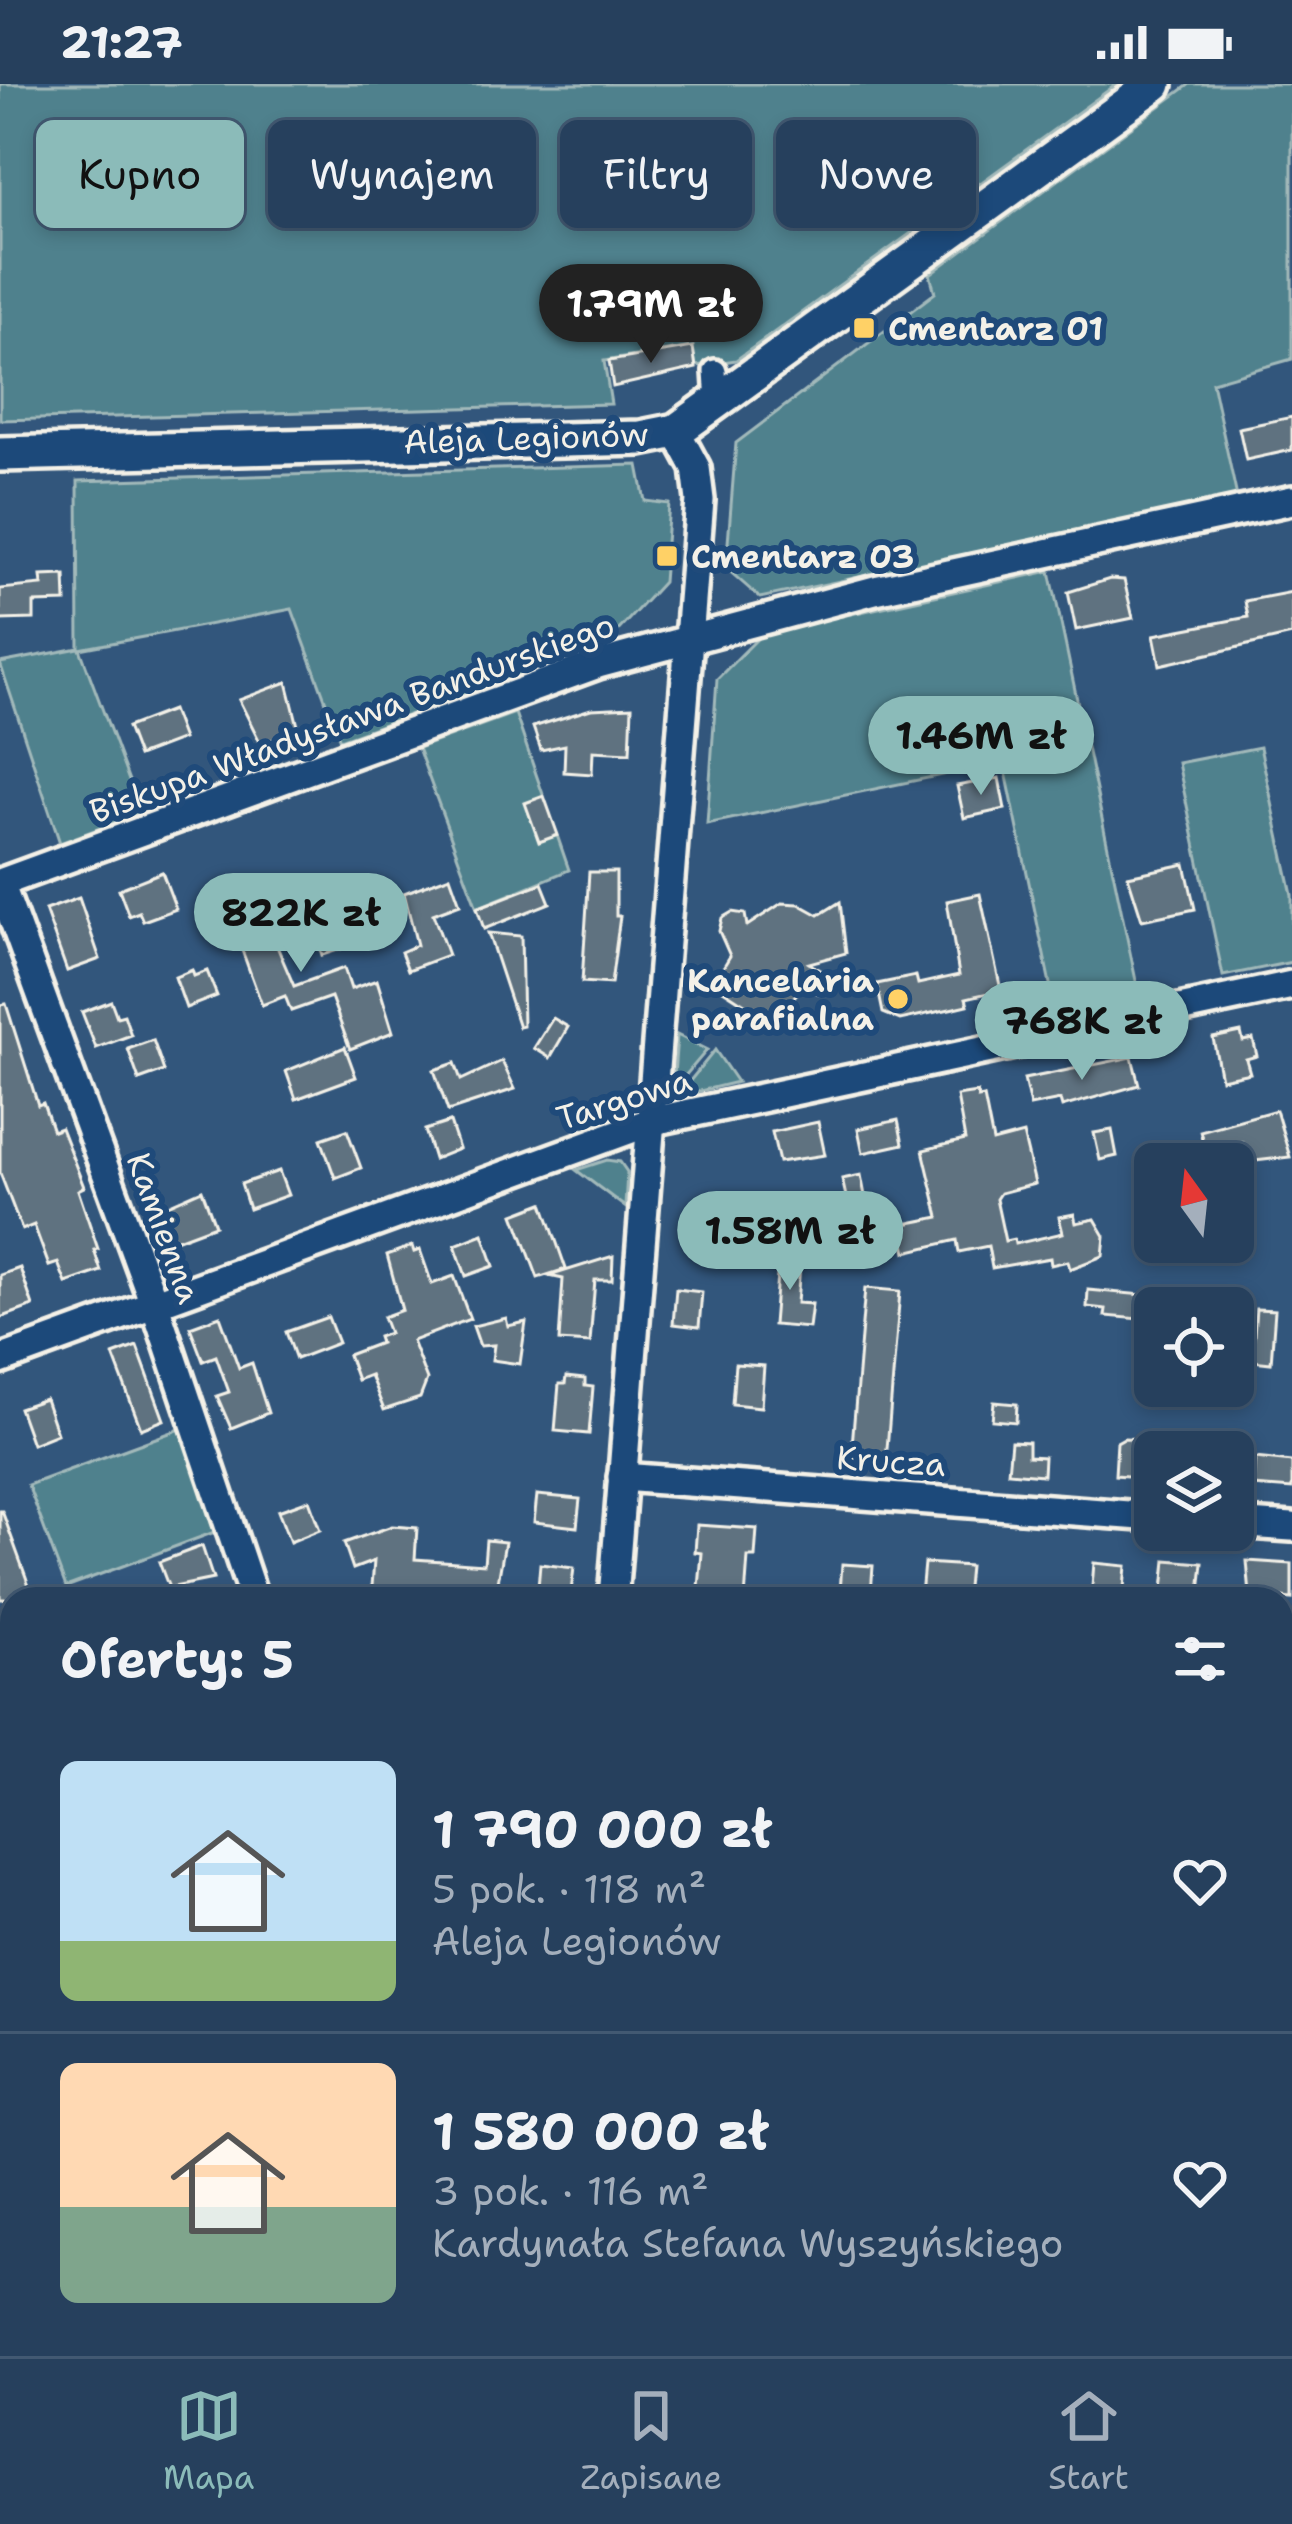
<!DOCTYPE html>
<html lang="pl">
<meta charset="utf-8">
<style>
body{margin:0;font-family:"Shantell Sans",sans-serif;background:#2e4763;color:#f1f3f6;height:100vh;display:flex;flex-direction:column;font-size:45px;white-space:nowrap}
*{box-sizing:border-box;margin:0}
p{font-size:39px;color:#a4afbc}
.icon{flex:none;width:66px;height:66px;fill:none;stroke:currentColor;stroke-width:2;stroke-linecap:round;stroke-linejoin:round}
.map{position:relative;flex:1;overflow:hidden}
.details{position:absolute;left:0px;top:1503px;width:1293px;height:771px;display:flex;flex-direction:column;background:#26405d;border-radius:36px 36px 0 0;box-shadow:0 6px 18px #0003,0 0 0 3px #425972}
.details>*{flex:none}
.guide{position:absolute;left:36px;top:36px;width:1221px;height:108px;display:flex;gap:24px}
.needle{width:78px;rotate:345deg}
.tools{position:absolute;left:1134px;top:1059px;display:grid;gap:24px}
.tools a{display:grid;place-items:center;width:120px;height:120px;border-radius:18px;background:#26405d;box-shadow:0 6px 18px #0003,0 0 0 3px #425972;font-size:60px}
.price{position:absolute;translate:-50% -102px;padding:0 27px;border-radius:42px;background:#8bbbb9;color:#111;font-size:39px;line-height:78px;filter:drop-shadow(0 3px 6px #0008)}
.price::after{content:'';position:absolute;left:50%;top:72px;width:36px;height:27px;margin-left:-18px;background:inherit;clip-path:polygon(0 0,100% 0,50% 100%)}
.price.active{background:#222;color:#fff}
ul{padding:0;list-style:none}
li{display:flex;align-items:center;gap:36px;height:300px;padding:0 60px}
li+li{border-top:3px solid #425972}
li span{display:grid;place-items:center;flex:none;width:336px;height:240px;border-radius:18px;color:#555}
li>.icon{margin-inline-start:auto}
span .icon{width:144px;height:144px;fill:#fffc;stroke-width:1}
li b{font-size:51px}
h2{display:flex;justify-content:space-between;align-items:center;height:144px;padding:0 60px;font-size:51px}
.chip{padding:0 42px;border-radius:18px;background:#26405d;box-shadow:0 6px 18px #0003,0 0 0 3px #425972;font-size:42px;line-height:108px}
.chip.active{background:#8bbbb9;color:#111}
.status{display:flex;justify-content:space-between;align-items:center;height:84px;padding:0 60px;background:#26405d;direction:ltr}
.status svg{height:33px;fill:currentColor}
.dock{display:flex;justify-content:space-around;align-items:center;height:168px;border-top:3px solid #425972;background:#26405d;font-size:33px;color:#a4afbc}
.dock a{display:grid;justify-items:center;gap:6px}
.dock .active{color:#8bbbb9}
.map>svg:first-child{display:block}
</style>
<div class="status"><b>21:27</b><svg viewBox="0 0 49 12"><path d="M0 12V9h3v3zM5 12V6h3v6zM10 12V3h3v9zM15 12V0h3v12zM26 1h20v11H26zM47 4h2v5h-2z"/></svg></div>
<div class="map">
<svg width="1292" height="2272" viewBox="0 0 1292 2272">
<rect width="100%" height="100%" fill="#32567c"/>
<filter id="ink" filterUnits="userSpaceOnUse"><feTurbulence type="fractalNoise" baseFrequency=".00833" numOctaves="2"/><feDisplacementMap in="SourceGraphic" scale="24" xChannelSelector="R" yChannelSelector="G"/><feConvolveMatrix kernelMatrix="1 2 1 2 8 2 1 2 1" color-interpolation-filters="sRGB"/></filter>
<g filter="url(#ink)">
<g fill="#50818d" stroke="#a2b9ba" stroke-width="3">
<path d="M0 0H1117L736 276 696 282 692 263 604 277 611 320 0 336Z"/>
<path d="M1190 0H1292V275L1212 298 1237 413 760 514 726 484 736 359 935 209 930 190Z"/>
<path d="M638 381 645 417 669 420 663 498 606 560 340 656 292 525 80 565 141 729 60 759 0 579 79 564 78 397Z"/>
<path d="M1050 487 1139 911 1056 929 1004 678 707 740 717 595 763 549Z"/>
<path d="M515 629 569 786 477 824 418 664Z"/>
<path d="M1260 663 1292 811V878L1223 892 1178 679Z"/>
<path d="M677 951 707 966 679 999 674 991Z"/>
<path d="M715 966 737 998 696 1008 685 1003Z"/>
<path d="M607 1076 620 1078 627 1088 625 1123 576 1086Z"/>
<path d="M183 1344 220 1446 66 1503 28 1401Z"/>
</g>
<g fill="#5e7280" stroke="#f4f1e8" stroke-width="3">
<path d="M693 263 696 284 613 303 609 277Z"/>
<path d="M1292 333V366L1246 376 1239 344Z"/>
<path d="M65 491 66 518 34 519V535L0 536V505L42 501 41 492Z"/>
<path d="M1110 495 1124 496 1133 534 1076 546 1068 508Z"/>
<path d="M1292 508V551L1160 581 1154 551 1248 533 1245 517Z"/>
<path d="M287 598 299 646 261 660 239 616Z"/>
<path d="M632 623 630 669 593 667 592 690 564 688 565 661 541 666 533 643 591 625Z"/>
<path d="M172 626 183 655 138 672 127 643Z"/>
<path d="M999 694 1005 725 964 734 957 702Z"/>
<path d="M544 712 558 751 539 758 525 719Z"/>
<path d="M1185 780 1195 825 1142 836 1128 792Z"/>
<path d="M162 788 176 825 143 837 139 828 129 832 119 805Z"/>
<path d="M589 788H616V832H620L611 900 582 898Z"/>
<path d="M450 792 460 820 433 830 448 871 408 886 401 868 417 861 404 809Z"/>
<path d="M542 799 550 819 484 845 477 824Z"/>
<path d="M231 808 233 818 255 811 294 902 344 884 351 905 377 896 393 948 350 965 331 913 291 927 285 912 262 921 236 850 226 854 212 814Z"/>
<path d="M980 810 1001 906 966 914 968 921 959 923 900 936 883 929 877 900 916 892 918 900 959 891 947 817Z"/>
<path d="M79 814 100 875 67 887 45 826Z"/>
<path d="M840 818 846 869 809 879 831 894 821 910 801 904 774 939 717 902 716 895 730 872 719 847 722 834 732 828 745 830 747 842 782 819 799 820 819 831Z"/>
<path d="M343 844 350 862 322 871 316 853Z"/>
<path d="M488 849 521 852 523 942 519 943Z"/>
<path d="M192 886 194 892 207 887 217 912 186 924 175 893Z"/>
<path d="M111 917 117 933 124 931 131 951 96 964 82 928Z"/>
<path d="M6 920 38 1021 43 1019 53 1047 61 1044 84 1103 78 1106 98 1165 94 1166 101 1187 66 1199 58 1179 49 1182 34 1141 22 1146 0 1089V921Z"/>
<path d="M553 934 568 943 550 974 534 964Z"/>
<path d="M1241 948 1243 957 1253 955 1257 972 1246 975 1250 989 1221 995 1213 954Z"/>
<path d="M153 956 164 987 139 996 128 965Z"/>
<path d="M345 963 356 993 296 1015 286 987Z"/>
<path d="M1132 973 1139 1001 1062 1023 1060 1016 1030 1022 1024 995Z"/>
<path d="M502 977 515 1005 448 1027 434 986 455 979 461 996Z"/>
<path d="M977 1009 978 1014 984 1013 993 1058 1023 1050 1035 1100 1000 1109 996 1115 1005 1157 1014 1155 1015 1160 1063 1149 1059 1133 1074 1130 1076 1139 1095 1135 1105 1152 1103 1172 1070 1185 1068 1177 1051 1181 1050 1174 992 1184 988 1162 959 1168 957 1156 906 1168 900 1141 939 1133 923 1066 965 1056 957 1012Z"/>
<path d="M1276 1026 1290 1073 1246 1078 1242 1058 1205 1066 1200 1047Z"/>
<path d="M898 1036 903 1060 863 1069 858 1045Z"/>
<path d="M450 1038 459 1065 434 1075 425 1046Z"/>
<path d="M818 1038 825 1071 779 1078 772 1048Z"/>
<path d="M347 1046 361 1084 335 1094 321 1055Z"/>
<path d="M1112 1046 1117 1072 1100 1076 1094 1049Z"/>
<path d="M279 1087 288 1111 249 1125 241 1100Z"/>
<path d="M861 1091 872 1148 855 1152 842 1095Z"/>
<path d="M202 1106 215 1141 164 1160 152 1128Z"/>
<path d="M543 1119 566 1185 538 1194 514 1130Z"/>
<path d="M483 1150 494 1182 466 1192 455 1161Z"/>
<path d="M412 1162 414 1168 420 1166 432 1200 454 1192 470 1235 412 1257 427 1296 420 1314 384 1326 370 1291 357 1296 348 1271 380 1259 378 1253 389 1249 383 1233 402 1226 387 1171Z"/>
<path d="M779 1166 801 1168 797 1219 812 1220 809 1244 773 1241Z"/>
<path d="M613 1172 612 1196H595L590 1259 559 1257 563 1195 549 1192Z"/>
<path d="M20 1184 33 1222 0 1234V1191Z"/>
<path d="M865 1204 900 1207 886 1377 851 1374Z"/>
<path d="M676 1205 702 1208 699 1243 673 1240Z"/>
<path d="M1088 1206 1155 1212V1229L1152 1236 1105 1232 1106 1225 1087 1223Z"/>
<path d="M1256 1225 1275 1226 1271 1279 1252 1277Z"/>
<path d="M220 1232 239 1284 252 1279 268 1329 231 1344 217 1312 229 1308 216 1272 203 1277 190 1243Z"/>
<path d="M328 1233 338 1259 296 1275 286 1248Z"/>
<path d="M506 1234 508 1242 526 1238 520 1280 492 1276 494 1261 480 1262 473 1242Z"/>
<path d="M137 1262 164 1336 141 1345 113 1271Z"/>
<path d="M735 1280 764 1282 761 1323 732 1320Z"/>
<path d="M566 1293 585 1295V1302L593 1303 589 1350 555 1347 559 1300H565Z"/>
<path d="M45 1315 57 1350 32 1360 19 1324Z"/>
<path d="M994 1318 1017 1320 1016 1338 992 1336Z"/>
<path d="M1124 1354 1143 1355 1140 1393 1115 1391 1117 1358Z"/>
<path d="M1011 1357 1028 1358V1372L1044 1373 1043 1391 1008 1388Z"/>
<path d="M1255 1374 1292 1378V1405L1253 1402Z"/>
<path d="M537 1411 580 1415 577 1443 534 1438Z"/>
<path d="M309 1416 320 1446 290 1458 278 1427Z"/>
<path d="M0 1427H2L34 1515H0Z"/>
<path d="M697 1441 757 1445 755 1473H748L745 1515H698L702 1469 695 1468Z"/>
<path d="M392 1442 417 1444 415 1475 484 1480 486 1456 505 1458 495 1515H371L374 1477 353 1485 344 1459Z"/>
<path d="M202 1462 213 1495 169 1504 159 1478Z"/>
<path d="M1166 1476 1203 1479 1200 1509 1163 1506Z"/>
<path d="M1247 1477 1292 1480V1515L1250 1511Z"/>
<path d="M924 1479 969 1482 966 1514 921 1511Z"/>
<path d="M1094 1479 1126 1482 1123 1515H1091Z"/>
<path d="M540 1480 574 1484 570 1515H537Z"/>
<path d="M842 1480 873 1482 871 1509 840 1507Z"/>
</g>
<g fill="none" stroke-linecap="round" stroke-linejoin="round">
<g stroke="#f4f1e8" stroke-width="30">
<path id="pedestrian" d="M715 287 717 319"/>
</g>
<g stroke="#f4f1e8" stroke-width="36">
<g id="minor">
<path d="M0 799 598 580 875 506 1292 416"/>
<path d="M0 799 159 1233 254 1515"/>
<path d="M0 1276 653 1037 1292 901"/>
<path d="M622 1393 1155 1433"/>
<path d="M1233 1439 1292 1443"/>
<path d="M613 1515 700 416 696 384 676 347"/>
<path d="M0 1785 12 1786"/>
<path d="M1281 1888 1292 1889"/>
<path d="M0 2234 12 2235"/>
<path d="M371 2262 476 2272"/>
<path d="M549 2272 551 2262"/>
</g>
</g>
<g stroke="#f4f1e8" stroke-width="42">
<path id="tertiary" d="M0 370 641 354 676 347 1155 0"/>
</g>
<use href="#pedestrian" stroke="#1f4a7a" stroke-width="21"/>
<use href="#minor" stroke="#1f4a7a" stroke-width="27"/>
<use href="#tertiary" stroke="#1f4a7a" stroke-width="33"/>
</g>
</g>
<g fill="#ffd166" stroke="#1f4a7a" stroke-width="4.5">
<rect x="852" y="232" width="24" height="24" rx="6"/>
<rect x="655" y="460" width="24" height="24" rx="6"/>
<circle cx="898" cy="915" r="12"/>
</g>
<g text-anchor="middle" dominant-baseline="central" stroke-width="12" stroke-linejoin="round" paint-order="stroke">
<g font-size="33" font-weight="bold" fill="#f4f1e8" stroke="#1f4a7a" text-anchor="start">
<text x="888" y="244">Cmentarz 01</text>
<text x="691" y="472">Cmentarz 03</text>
<text x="874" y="896" text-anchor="end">Kancelaria<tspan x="874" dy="38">parafialna</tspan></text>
</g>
<g font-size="33" fill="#f4f1e8" stroke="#1f4a7a">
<text transform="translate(526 354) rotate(-2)">Aleja Legionów</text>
<text transform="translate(352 634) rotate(-20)">Biskupa Władysława Bandurskiego</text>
<text transform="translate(624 1015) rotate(-17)">Targowa</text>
<text transform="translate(164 1144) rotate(70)">Kamienna</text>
<text transform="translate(891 1377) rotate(4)">Krucza</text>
</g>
</g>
</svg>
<div class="tools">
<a><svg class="needle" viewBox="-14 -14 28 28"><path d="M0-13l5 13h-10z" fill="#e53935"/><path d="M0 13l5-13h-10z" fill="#a4afbc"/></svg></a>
<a><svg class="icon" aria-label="locate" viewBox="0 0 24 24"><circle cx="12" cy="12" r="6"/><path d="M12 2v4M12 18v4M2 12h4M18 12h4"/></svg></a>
<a><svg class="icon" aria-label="layers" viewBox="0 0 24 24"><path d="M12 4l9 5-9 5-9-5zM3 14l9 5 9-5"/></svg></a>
</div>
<b class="price active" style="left:651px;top:282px">1.79M zł</b>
<b class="price" style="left:981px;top:714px">1.46M zł</b>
<b class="price" style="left:301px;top:891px">822K zł</b>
<b class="price" style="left:1082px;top:999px">768K zł</b>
<b class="price" style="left:790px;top:1209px">1.58M zł</b>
<div class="guide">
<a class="chip active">Kupno</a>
<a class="chip">Wynajem</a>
<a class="chip">Filtry</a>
<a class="chip">Nowe</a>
</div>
<section class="details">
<h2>Oferty: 5<svg class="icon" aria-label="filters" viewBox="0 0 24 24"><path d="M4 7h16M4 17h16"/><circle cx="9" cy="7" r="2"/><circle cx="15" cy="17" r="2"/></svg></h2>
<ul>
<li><span style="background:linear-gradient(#bfe0f5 75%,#8fb573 0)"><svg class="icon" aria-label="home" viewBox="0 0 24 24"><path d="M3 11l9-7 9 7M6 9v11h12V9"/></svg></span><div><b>1 790 000 zł</b><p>5 pok. · 118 m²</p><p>Aleja Legionów</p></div><svg class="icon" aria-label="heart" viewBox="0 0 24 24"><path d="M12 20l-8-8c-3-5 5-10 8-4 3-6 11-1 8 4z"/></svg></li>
<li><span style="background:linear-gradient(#ffd9b3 60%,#7fa58c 0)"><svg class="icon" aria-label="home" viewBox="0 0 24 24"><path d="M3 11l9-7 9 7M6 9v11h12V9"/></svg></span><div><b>1 580 000 zł</b><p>3 pok. · 116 m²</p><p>Kardynała Stefana Wyszyńskiego</p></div><svg class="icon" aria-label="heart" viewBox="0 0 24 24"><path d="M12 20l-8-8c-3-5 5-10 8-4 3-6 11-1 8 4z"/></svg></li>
</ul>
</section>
</div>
<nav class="dock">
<a class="active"><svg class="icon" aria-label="map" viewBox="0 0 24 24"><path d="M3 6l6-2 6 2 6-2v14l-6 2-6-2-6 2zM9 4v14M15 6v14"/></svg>Mapa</a>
<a><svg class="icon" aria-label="saved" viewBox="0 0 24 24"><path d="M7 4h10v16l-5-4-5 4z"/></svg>Zapisane</a>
<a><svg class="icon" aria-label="home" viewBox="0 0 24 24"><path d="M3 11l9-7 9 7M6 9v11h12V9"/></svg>Start</a>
</nav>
